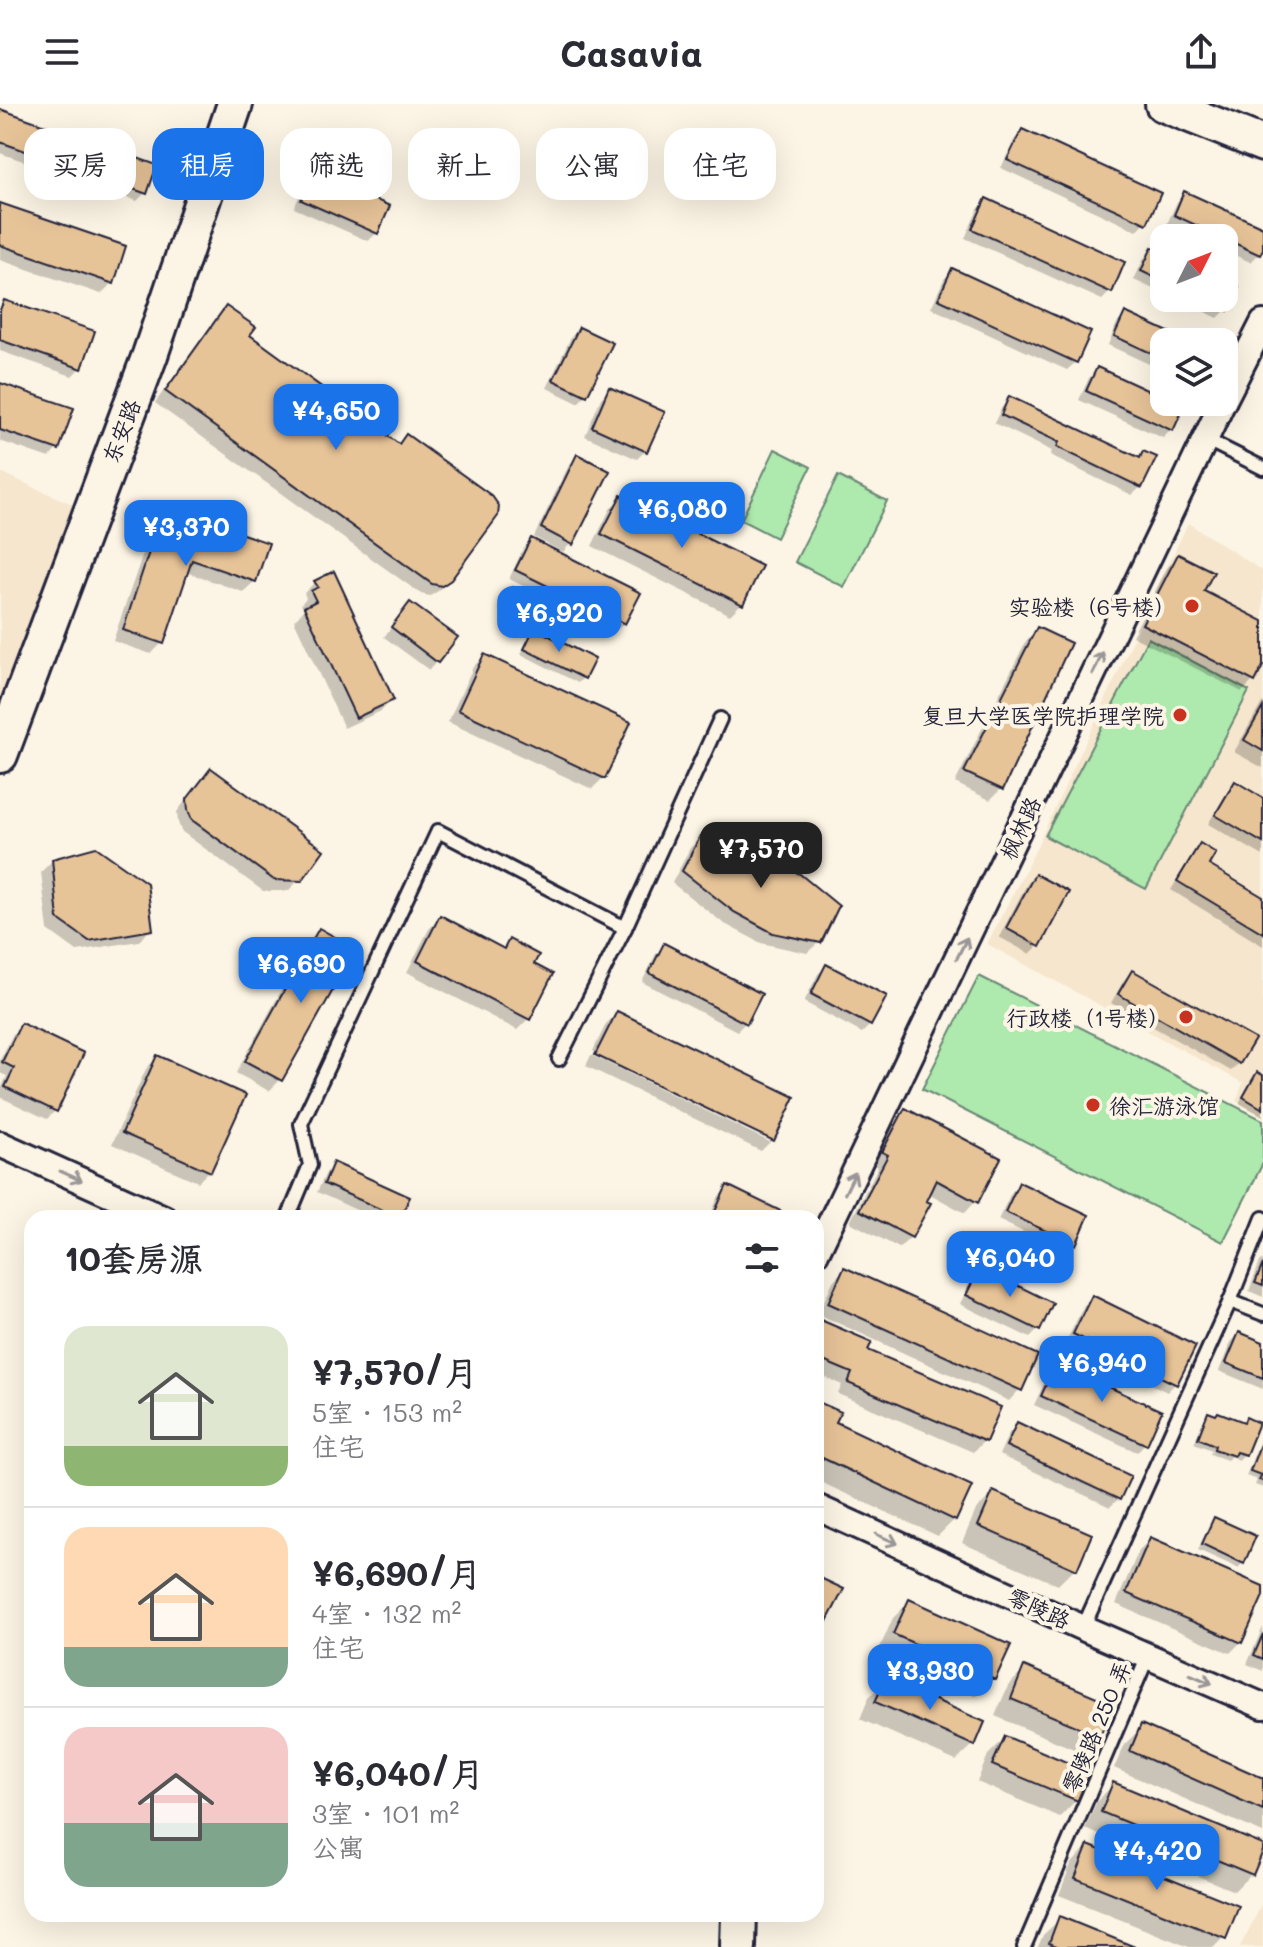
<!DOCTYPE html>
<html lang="zh">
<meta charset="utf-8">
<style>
body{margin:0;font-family:Mali,"LXGW WenKai TC",sans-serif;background:#f2f2f3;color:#2b2b33;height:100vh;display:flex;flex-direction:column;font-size:30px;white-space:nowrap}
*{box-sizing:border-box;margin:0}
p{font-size:26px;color:#7c7c81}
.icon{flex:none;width:44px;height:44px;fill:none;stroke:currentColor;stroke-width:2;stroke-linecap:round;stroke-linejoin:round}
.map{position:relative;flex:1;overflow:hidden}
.panel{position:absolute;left:24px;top:1106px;width:800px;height:712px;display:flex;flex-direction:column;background:#fff;border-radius:24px;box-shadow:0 8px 32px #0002}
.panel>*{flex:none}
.guide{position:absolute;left:24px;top:24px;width:800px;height:72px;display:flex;gap:16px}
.needle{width:52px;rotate:48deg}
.buttons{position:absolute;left:1150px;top:120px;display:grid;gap:16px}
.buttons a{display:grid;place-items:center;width:88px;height:88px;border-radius:16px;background:#fff;box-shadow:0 8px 32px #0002;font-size:40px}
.price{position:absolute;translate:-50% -68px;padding:0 18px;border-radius:16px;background:#1a73e8;color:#fff;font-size:26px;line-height:52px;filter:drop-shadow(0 2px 4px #0008)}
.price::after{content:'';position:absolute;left:50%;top:48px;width:24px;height:18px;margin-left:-12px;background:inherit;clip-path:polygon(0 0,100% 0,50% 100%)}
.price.on{background:#222;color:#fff}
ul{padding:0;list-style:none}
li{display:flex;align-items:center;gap:24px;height:200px;padding:0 40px}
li+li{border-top:2px solid #e1e1e2}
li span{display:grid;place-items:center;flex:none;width:224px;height:160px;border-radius:24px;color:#555}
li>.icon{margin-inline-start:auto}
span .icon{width:96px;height:96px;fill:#fffc;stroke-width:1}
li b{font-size:34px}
h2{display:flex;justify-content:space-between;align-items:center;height:96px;padding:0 40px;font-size:34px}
.pill{padding:0 28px;border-radius:24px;background:#fff;box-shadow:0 8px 32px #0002;font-size:28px;line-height:72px}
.pill.on{background:#1a73e8;color:#fff}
header{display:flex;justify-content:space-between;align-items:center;height:104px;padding:0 40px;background:#fff;font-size:36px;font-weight:800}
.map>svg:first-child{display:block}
</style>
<header><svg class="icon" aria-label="menu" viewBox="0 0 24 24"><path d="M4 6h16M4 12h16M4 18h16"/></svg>Casavia<svg class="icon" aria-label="share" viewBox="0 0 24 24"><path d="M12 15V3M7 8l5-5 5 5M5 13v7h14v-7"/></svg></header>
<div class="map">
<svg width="1263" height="1843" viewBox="0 0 1263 1843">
<rect width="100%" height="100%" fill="#fcf5e5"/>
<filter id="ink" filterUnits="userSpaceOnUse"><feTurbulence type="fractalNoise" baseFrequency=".0125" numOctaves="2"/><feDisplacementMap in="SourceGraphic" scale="16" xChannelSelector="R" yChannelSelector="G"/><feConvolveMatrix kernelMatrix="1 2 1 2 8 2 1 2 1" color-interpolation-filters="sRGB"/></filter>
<g filter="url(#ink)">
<g fill="#f6e6ce">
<path d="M0 368 85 406 0 601Z"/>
<path d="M1188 419 1263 467V1012L1236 997 1243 979 987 840 1031 755Z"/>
<path d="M1263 1798V1843H1240Z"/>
</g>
<g fill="#aee9ae" stroke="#688674" stroke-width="2">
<path d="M775 345 811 363 776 434 741 416Z"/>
<path d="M838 372 887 397 844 483 795 458Z"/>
<path d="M1148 534 1249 587 1146 785 1045 732Z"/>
<path d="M979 872 1263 1016V1059L1223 1138 922 985Z"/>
</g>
<g fill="#0003">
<path d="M0 7 145 89 137 97 0 49Z"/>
<path d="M1022 27 1145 118 1137 127 1001 64 1014 36Z"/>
<path d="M313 71 377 129 368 137 294 104 305 79Z"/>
<path d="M1185 89 1263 125V140L1259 150 1250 158 1224 146V134H1198L1167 120 1177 98Z"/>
<path d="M986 97 1110 188 1102 196 965 134 978 105Z"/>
<path d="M0 101 112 179 101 190 0 156Z"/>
<path d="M1152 146 1164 151V190L1134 176 1144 154Z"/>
<path d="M952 167 1076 258 1067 266 931 204 944 175Z"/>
<path d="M1224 179 1226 206 1218 214 1174 194H1224Z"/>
<path d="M4 198 80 264 72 272 0 247V202Z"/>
<path d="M226 204 247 231 385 333 398 341 406 332 450 475 438 487 430 492 421 490 155 299 215 215Z"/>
<path d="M1126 211 1185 238H1164V267L1108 241 1117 219Z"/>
<path d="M579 225 586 291 578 299 547 284 571 233Z"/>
<path d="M1097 266 1164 296V298H1168L1171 326 1163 334 1079 296 1089 274Z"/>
<path d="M0 281 57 345 49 354 0 337Z"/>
<path d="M610 285 645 347 637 355 585 332 601 294Z"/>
<path d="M1010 295 1138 355 1144 349 1141 383 1132 391 1050 352 1052 347 994 319 1002 303Z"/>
<path d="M578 353 571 439 563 448 534 433 569 361Z"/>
<path d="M621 394 759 463 741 500 730 511 592 442 610 405Z"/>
<path d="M165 406 255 477 243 488 186 468 162 539 151 550 113 537 154 417Z"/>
<path d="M531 437 624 519 615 527 509 475 523 445Z"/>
<path d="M1178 452 1202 488 1263 519V558L1253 577 1242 588 1132 532 1167 464Z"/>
<path d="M315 478 392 596 381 607 344 624 294 516 304 506 301 500 306 494 304 489Z"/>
<path d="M513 485 551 526 545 532 583 574 578 579 521 550 530 532 536 526 499 506 508 490Z"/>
<path d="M402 509 437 557 429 566 384 533Z"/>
<path d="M1037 525 1001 685 990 696 955 679 1026 537Z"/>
<path d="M484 552 603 674 592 685 448 618 473 563Z"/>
<path d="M1263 597V664L1234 648Z"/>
<path d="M211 666 300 775 288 787H263L181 727 178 718 177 708 200 677Z"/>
<path d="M1235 680 1263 696V752L1208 720 1227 688Z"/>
<path d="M701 733 819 838 807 849 761 839 723 819 672 779 690 744Z"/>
<path d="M1201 741 1206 761 1263 796V842L1171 786 1192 750Z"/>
<path d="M53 756 150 826 139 837 77 847 48 826 41 768Z"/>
<path d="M1036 772 1038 842 1030 850 999 833 1027 780Z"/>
<path d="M440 814 501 846 510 837 532 861 528 915 517 926 407 868 429 825Z"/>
<path d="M320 827 353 845 280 976 269 987 236 969 308 838Z"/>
<path d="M664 842 745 919 737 927 642 878 656 850Z"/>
<path d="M827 862 870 921 862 929 804 898 818 870Z"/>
<path d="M1132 868 1239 959 1231 967 1111 899 1124 876Z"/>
<path d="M617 909 792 994 772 1036 770 1038V1034L593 947 606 920Z"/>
<path d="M22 922 55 1007 47 1015 0 993V987L7 972 0 969V956L13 930Z"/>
<path d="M591 951 770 1038 761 1047 586 962Z"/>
<path d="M157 953 209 1067 198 1078 112 1040 146 965Z"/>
<path d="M1257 970 1263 973V1012L1239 999 1252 975Z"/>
<path d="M906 1006 976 1097 965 1109 928 1089 911 1133 899 1144 850 1118 878 1063 872 1060 894 1017Z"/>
<path d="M334 1060 398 1113 374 1114 317 1088 326 1069Z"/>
<path d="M1019 1080 1074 1140 1066 1148 998 1116 1011 1089Z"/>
<path d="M728 1084 791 1114H709L719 1092Z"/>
<path d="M1263 1155V1193L1249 1187 1260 1158Z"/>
<path d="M844 1165 1020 1285 1009 1297 818 1210 833 1177Z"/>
<path d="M980 1166 1038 1226 1030 1234 960 1200 972 1174Z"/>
<path d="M1092 1193 1175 1280 1167 1288 1066 1238 1084 1201Z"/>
<path d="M816 1216 866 1247 984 1337 973 1348 838 1290 842 1281 816 1269Z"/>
<path d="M1239 1230 1263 1240V1285L1219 1267 1231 1238Z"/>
<path d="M1057 1261 1145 1339 1137 1348 1034 1301 1049 1269Z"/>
<path d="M816 1299 833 1319 954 1416 938 1432 816 1376Z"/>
<path d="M1209 1310 1244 1350 1239 1356 1231 1352 1227 1356 1210 1350 1212 1346 1194 1339 1204 1315Z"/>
<path d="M1017 1320 1118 1395 1110 1403 999 1351 1009 1329Z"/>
<path d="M1263 1336V1384L1255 1381 1257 1376 1246 1372 1258 1341Z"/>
<path d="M993 1389 1075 1464 1058 1481 962 1439 976 1406Z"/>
<path d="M1214 1416 1243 1459 1238 1464 1198 1446 1209 1421Z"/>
<path d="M1151 1435 1263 1484 1241 1538 1230 1549 1116 1500 1139 1446Z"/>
<path d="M910 1497 1008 1542 993 1575 976 1592 878 1548 893 1514Z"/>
<path d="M1263 1523V1567L1247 1560Z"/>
<path d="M1025 1565 1111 1601 1098 1631 1081 1648 995 1612 1008 1582Z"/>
<path d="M886 1576 973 1641 956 1657 860 1615 869 1593Z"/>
<path d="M1142 1623 1263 1676V1729L1114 1664 1125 1640Z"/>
<path d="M1005 1634 1076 1696 1060 1713 977 1678 988 1651Z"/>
<path d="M1114 1680 1262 1743 1251 1770 1234 1787 1085 1725 1097 1697Z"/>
<path d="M1088 1743 1224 1833 1214 1843H1189L1059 1791 1071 1760Z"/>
<path d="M1060 1815 1129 1843H1038L1043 1831Z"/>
</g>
<g fill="#e7c398" stroke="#22223b" stroke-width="2">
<path d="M0 5 157 61 147 90 0 38Z"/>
<path d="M1022 25 1161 89 1147 120 1007 56Z"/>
<path d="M313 68 390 102 378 130 301 96Z"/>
<path d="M1184 87 1263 123V145L1260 151 1174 111Z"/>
<path d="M986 94 1125 158 1112 189 972 125Z"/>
<path d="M0 99 126 142 114 180 0 141Z"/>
<path d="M1152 143 1164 149V178L1141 167Z"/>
<path d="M952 164 1091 228 1077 259 938 195Z"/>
<path d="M1224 176 1239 183 1228 207 1199 194H1224Z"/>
<path d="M4 196 95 227 82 265 0 236V206Z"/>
<path d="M226 202 256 223 250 231 356 308 362 300 394 324 388 332 399 340 406 330 492 392 499 402 498 412 451 476 442 482 432 480 165 287Z"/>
<path d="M1125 208 1190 238H1164V255L1114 232Z"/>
<path d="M579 223 613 239 587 292 553 276Z"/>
<path d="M1097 263 1164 294V298H1173L1184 303 1173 327 1086 287Z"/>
<path d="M0 279 74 304 59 346 0 326Z"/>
<path d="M609 283 665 308 647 348 592 323Z"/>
<path d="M1009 292 1140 354 1143 347 1157 353 1142 384 1057 343 1059 338 1001 311Z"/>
<path d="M577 350 610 367 573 441 541 424Z"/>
<path d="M621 391 762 462 743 501 601 430Z"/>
<path d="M164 403 269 439 256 478 192 456 164 540 123 526Z"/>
<path d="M531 434 641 489 625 520 515 466Z"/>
<path d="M1178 450 1214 468 1204 487 1263 517V562L1255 578 1142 520Z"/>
<path d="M334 467 394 596 356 614 304 503 316 497 311 487 318 483 314 477Z"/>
<path d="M512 483 562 509 552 527 503 501Z"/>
<path d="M410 498 458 533 438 559 391 523Z"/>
<path d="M1037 523 1071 539 1003 686 964 668Z"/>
<path d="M534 524 595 555 585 575 524 545Z"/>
<path d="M484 550 631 618 605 675 458 606Z"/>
<path d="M1263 603V647L1244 636Z"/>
<path d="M211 664 324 746 302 777 274 776 192 716 188 706 187 695Z"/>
<path d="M1235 677 1263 694V739L1215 711Z"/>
<path d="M701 731 755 748 800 770 839 802 821 839 773 829 734 808 682 767Z"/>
<path d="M1200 739 1216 749 1209 761 1263 793V829L1177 777Z"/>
<path d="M96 743 147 779 153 826 89 837 58 815 52 755Z"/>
<path d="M1035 770 1069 788 1040 843 1006 824Z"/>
<path d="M440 811 504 845 509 835 539 851 534 860 553 870 530 916 417 857Z"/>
<path d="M319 824 356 845 282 977 245 957Z"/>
<path d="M664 839 762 890 747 920 649 869Z"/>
<path d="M826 860 887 892 871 922 811 890Z"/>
<path d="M1132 866 1255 935 1240 960 1118 890Z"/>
<path d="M617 907 795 993 774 1037 595 951Z"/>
<path d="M21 919 84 949 57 1008 5 983 14 964 2 958Z"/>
<path d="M157 951 246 991 211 1068 122 1029Z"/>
<path d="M1257 968 1263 971V1005L1243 993Z"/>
<path d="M905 1004 1001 1054 978 1099 936 1076 926 1097 931 1099 912 1134 859 1106 888 1051 882 1048Z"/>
<path d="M333 1058 410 1093 400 1114 324 1080Z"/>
<path d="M1019 1078 1089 1111 1076 1141 1005 1108Z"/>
<path d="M727 1081 795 1114H712Z"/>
<path d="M1263 1160V1182L1255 1179Z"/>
<path d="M844 1163 1038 1251 1022 1287 828 1199Z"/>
<path d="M980 1163 1053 1199 1040 1227 966 1191Z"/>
<path d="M1092 1191 1196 1242 1177 1281 1073 1230Z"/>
<path d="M816 1214 872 1238 868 1246 1001 1303 986 1338 848 1279 852 1269 816 1254Z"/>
<path d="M1239 1228 1263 1238V1274L1226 1259Z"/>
<path d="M1056 1259 1162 1307 1147 1341 1041 1292Z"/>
<path d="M816 1297 841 1308 836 1318 972 1382 956 1417 816 1351Z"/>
<path d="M1208 1308 1216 1311 1218 1308 1244 1318 1246 1313 1259 1319 1246 1351 1236 1348 1234 1352 1214 1345 1215 1341 1198 1334Z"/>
<path d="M1017 1318 1131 1372 1120 1396 1006 1342Z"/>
<path d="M1263 1333V1377L1259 1376 1261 1371 1250 1367Z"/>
<path d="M993 1387 1092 1430 1077 1466 978 1422Z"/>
<path d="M1214 1413 1256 1432 1244 1460 1202 1440Z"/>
<path d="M1150 1433 1263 1482V1492L1242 1539 1126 1489Z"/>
<path d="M816 1472 844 1485 816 1538Z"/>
<path d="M909 1495 1011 1541 995 1576 893 1530Z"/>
<path d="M1263 1530V1555L1254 1551Z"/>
<path d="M1024 1562 1113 1600 1100 1632 1011 1595Z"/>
<path d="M886 1574 985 1618 975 1642 875 1598Z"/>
<path d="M1141 1620 1263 1674V1706L1130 1647Z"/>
<path d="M1005 1632 1090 1668 1078 1697 992 1661Z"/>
<path d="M1113 1678 1263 1741V1747L1253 1771 1101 1708Z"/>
<path d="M1088 1741 1239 1802 1226 1835 1075 1774Z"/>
<path d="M1059 1812 1135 1843H1059L1049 1839Z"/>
</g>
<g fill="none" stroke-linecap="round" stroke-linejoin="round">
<g stroke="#22223b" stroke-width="18">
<g id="lane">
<path d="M1205 335 1263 364"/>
<path d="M559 955 625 824"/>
<path d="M288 1114 310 1061 301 1020 438 727 625 824 720 615"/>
<path d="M1230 1197 1263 1210"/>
<path d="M1083 1524 1230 1197 1263 1114"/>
<path d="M1024 1843 1148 1552"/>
</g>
</g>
<g stroke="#22223b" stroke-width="30">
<g id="street">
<path d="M1224 296 1263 219"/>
<path d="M0 1040 164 1114"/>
<path d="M816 1149 1223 298"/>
<path d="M816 1403 1083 1524 1263 1602"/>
</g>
</g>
<g stroke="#22223b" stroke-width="40">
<g id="secondary">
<path d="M1163 0 1263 40"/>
<path d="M0 651 150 251 235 0"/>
<path d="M738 1843 739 1810"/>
</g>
</g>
<use href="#lane" stroke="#fcf5e5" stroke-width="12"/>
<use href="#street" stroke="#fcf5e5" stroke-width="24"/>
<use href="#secondary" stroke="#fcf5e5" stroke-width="34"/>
</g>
<defs><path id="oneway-shaft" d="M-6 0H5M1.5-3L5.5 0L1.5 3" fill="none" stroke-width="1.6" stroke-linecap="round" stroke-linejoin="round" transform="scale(2)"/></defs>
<g stroke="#9a9698">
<use href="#oneway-shaft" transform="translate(1098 559) rotate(-65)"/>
<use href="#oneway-shaft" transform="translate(962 844) rotate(-64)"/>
<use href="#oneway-shaft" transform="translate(71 1072) rotate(24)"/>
<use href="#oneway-shaft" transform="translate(850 1079) rotate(-64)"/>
<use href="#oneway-shaft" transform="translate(887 1435) rotate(24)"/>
<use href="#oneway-shaft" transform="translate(1201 1575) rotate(23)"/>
</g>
</g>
<g fill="#c8321e" stroke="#fcf5e5" stroke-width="3">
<circle cx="1192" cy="502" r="8"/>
<circle cx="1180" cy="611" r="8"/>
<circle cx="1186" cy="913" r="8"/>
<circle cx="1093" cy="1001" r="8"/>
</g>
<g text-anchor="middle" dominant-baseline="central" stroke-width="8" stroke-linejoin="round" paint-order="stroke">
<g font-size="22" fill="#22223b" stroke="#fcf5e5">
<text transform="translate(121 327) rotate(-69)">东安路</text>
<text transform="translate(1020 724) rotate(-65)">枫林路</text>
<text transform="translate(1039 1504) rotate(24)">零陵路</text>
<text transform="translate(1096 1623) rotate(-67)">零陵路 250 弄</text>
</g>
<g font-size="22" fill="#22223b" stroke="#fcf5e5" text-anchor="end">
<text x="1176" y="502">实验楼（6号楼）</text>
<text x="1164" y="611">复旦大学医学院护理学院</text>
<text x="1170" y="913">行政楼（1号楼）</text>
<text x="1109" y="1001" text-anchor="start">徐汇游泳馆</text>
</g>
</g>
</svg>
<div class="buttons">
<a><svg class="needle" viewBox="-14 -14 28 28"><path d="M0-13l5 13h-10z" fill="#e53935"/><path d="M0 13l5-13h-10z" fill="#7c7c81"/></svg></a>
<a><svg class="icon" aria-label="layers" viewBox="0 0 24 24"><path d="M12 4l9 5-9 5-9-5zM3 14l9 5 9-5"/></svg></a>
</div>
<b class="price" style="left:336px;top:348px">¥4,650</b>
<b class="price" style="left:682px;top:446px">¥6,080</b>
<b class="price" style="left:186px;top:464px">¥3,370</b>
<b class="price" style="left:559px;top:550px">¥6,920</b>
<b class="price on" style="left:761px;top:786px">¥7,570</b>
<b class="price" style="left:301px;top:901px">¥6,690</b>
<b class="price" style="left:1010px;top:1195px">¥6,040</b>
<b class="price" style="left:1102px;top:1300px">¥6,940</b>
<b class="price" style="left:930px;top:1608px">¥3,930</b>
<b class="price" style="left:1157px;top:1788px">¥4,420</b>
<div class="guide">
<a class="pill">买房</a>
<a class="pill on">租房</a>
<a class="pill">筛选</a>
<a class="pill">新上</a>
<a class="pill">公寓</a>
<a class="pill">住宅</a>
</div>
<section class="panel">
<h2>10套房源<svg class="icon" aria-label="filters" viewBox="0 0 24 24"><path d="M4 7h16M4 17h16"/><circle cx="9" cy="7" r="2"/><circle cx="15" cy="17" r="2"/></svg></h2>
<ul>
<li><span style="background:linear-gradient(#dfe7d0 75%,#8fb573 0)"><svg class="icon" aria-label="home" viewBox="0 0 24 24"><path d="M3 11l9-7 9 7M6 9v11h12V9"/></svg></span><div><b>¥7,570/月</b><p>5室 · 153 m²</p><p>住宅</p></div></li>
<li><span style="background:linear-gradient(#ffd9b3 75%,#7fa58c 0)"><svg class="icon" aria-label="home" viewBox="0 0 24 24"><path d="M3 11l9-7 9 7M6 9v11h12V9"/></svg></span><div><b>¥6,690/月</b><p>4室 · 132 m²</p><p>住宅</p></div></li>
<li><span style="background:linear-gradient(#f6c9c9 60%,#7fa58c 0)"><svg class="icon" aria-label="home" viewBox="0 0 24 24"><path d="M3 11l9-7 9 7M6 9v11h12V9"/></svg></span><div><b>¥6,040/月</b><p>3室 · 101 m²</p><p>公寓</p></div></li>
</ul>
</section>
</div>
